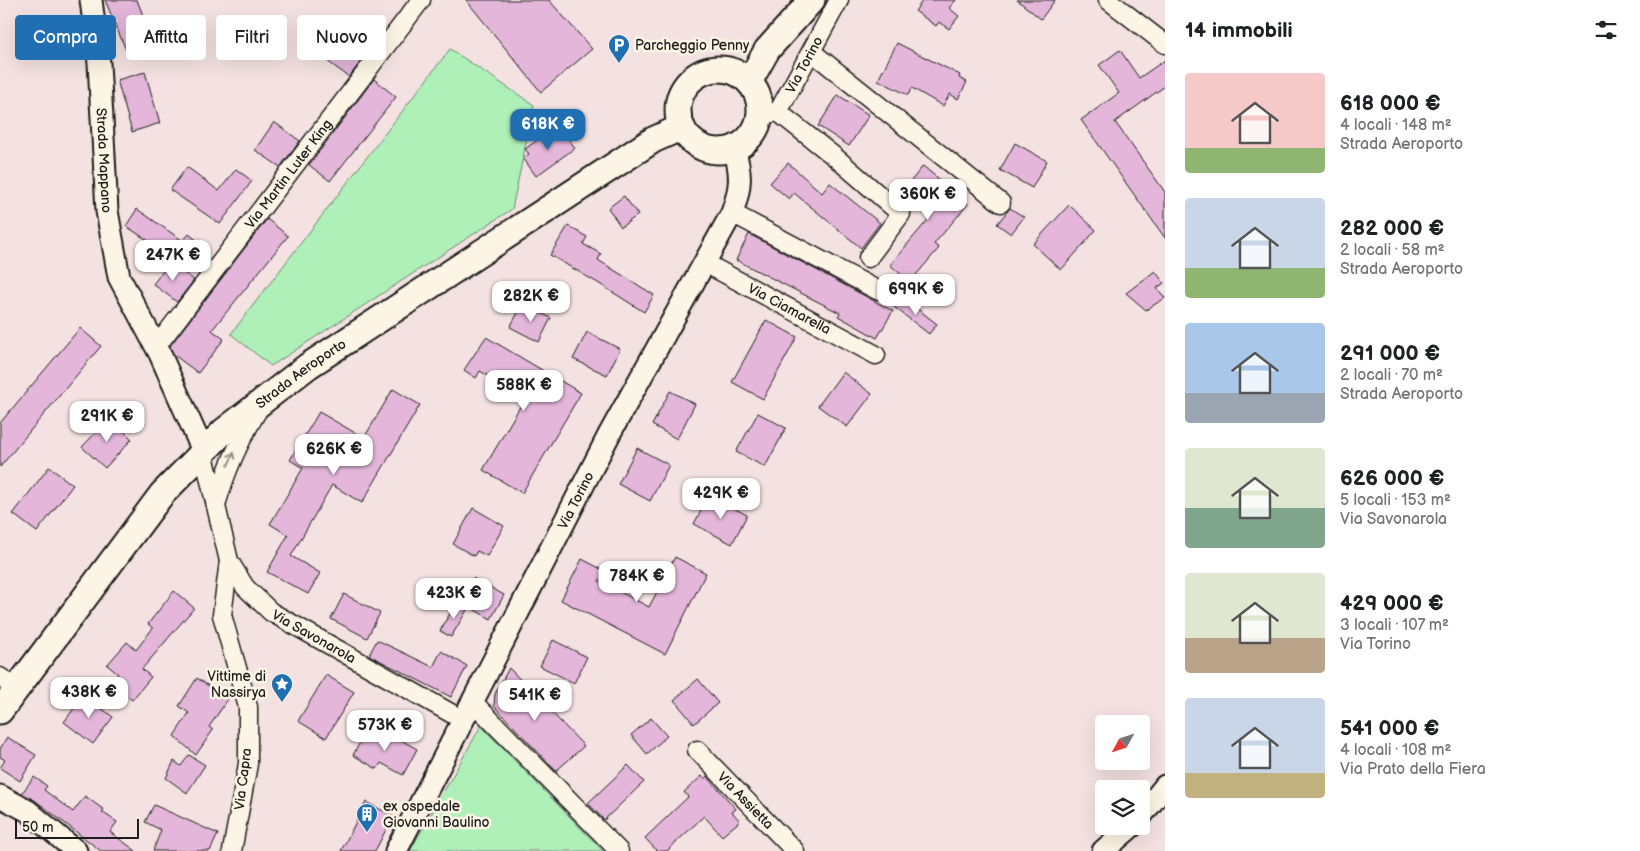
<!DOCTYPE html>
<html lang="it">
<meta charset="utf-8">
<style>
body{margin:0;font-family:"Balsamiq Sans",sans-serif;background:#f6f6f6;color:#202124;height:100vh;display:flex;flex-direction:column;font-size:19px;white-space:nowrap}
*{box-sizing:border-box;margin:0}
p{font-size:16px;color:#757577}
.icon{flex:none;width:28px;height:28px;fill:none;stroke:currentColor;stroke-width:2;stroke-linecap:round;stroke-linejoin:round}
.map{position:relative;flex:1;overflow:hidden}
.sheet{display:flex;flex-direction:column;background:#fff;width:475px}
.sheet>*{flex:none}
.guide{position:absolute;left:15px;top:15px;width:475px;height:45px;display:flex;gap:10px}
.needle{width:32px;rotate:230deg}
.buttons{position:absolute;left:1095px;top:715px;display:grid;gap:10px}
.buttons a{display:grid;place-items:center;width:55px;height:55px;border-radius:5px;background:#fff;box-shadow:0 5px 20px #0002;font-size:25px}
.scale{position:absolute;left:15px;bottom:12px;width:124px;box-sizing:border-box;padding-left:5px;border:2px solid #1c1c1c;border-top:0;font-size:14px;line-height:18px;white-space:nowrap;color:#1c1c1c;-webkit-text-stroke:4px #fcf5e5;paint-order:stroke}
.price{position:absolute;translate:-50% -42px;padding:0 11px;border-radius:10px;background:#fff;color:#222;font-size:16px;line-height:32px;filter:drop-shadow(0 1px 2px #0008)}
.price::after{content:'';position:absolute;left:50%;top:30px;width:15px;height:11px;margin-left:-8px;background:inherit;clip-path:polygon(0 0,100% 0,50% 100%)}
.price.current{background:#1f6fb2;color:#fff}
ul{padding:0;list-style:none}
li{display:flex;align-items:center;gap:15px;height:125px;padding:0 20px}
li span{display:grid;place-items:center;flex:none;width:140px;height:100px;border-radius:5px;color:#555}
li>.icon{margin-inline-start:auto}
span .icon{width:60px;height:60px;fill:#fffc;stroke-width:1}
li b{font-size:21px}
h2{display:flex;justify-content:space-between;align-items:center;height:60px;padding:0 20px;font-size:21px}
.chip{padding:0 18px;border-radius:5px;background:#fff;box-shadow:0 5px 20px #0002;font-size:18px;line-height:45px}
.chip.current{background:#1f6fb2;color:#fff}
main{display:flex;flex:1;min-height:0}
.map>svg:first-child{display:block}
</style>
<main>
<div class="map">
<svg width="1165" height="851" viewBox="0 0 1165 851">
<rect width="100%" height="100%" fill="#f4e2e2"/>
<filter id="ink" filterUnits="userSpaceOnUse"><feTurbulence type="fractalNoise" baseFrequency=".02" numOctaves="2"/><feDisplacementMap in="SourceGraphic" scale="10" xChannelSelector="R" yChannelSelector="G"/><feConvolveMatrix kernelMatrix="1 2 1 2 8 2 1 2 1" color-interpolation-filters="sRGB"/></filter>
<g filter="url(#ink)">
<g fill="#aff0b9" stroke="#66866a">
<path d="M450 49 534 105 512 209 271 366 231 334Z"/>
<path d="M481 726 603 851H410Z"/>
</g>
<g fill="#e3b6da" stroke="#1c1c1c">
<path d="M105 0H137L152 39 126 50Z"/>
<path d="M466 0H549L592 49 541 92Z"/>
<path d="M923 0H956L949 8 959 16 949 29 939 22 936 26 915 11Z"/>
<path d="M1017 0H1055L1041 19Z"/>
<path d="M349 23 375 43 349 77 323 58Z"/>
<path d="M897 43 960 75 959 78 967 82 958 99 950 94 943 106 912 88 908 95 878 80Z"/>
<path d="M1120 50 1139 78 1165 60V86L1115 122 1165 192V238L1081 120 1119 93 1099 65Z"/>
<path d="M145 72 160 123 132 132 117 80Z"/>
<path d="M374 79 396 97 330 181 309 165Z"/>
<path d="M838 95 869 115 849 146 818 126Z"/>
<path d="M274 122 300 141 280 167 255 150Z"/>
<path d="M553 129 558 135 563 131 575 148 536 176 523 158 529 154 525 149Z"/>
<path d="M1015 143 1047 161 1032 188 1000 170Z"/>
<path d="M788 163 822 193 830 183 880 223 861 248 794 193 789 199 770 183Z"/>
<path d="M923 166 968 204 934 244 939 248 910 282 890 265 932 215 903 191Z"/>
<path d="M187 167 219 191 236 169 252 181 220 224 170 190Z"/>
<path d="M624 196 638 215 621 227 608 208Z"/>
<path d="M1069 205 1096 230 1061 270 1033 244Z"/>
<path d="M1010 208 1024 217 1011 234 997 224Z"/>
<path d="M137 209 183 241 189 234 200 243 183 264 126 226Z"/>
<path d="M267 219 288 236 212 330 224 339 198 373 174 355 170 346Z"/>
<path d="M568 226 587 237 583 244 601 254 598 260 654 295 644 312 598 283 550 255Z"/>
<path d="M749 234 893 311 877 338 838 316 840 313 736 260Z"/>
<path d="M170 262 194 280 177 302 153 284Z"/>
<path d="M1155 271 1164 283 1157 288 1165 298 1146 310 1126 293Z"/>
<path d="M902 297 937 324 929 334 894 307Z"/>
<path d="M523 304 551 318 539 342 510 327Z"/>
<path d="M766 320 797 337 763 399 732 382Z"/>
<path d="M80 328 101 346 0 467V423Z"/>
<path d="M587 332 620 349 607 375 573 359Z"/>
<path d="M486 337 581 393 522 493 483 470 525 398 480 371 476 378 464 370Z"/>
<path d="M843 372 872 394 847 427 818 406Z"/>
<path d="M393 389 420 405 362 503 332 485 291 556 320 573 308 594 267 572 288 535 270 524 303 468 290 460 319 412 364 438Z"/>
<path d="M670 391 695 404 677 439 652 425Z"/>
<path d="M758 413 786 428 765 467 736 452Z"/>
<path d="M110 418 132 439 105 468 82 447Z"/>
<path d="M637 448 669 465 650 501 618 484Z"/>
<path d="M49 467 73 485 37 532 13 514Z"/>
<path d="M709 495 747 515 732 544 694 524Z"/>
<path d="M473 508 504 526 487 556 477 551 474 556 453 544Z"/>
<path d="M675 557 706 573 665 654 561 600 582 559 605 571 599 581 649 607Z"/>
<path d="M473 578 504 595 491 619 460 602Z"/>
<path d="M174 591 194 608 142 669 151 677 132 700 110 682 118 674 107 665 127 642 136 650 153 628 148 624Z"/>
<path d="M344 594 380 613 367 638 331 619Z"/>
<path d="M456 603 467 610 451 637 440 631Z"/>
<path d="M377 640 433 667 441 651 467 666 451 697 369 655Z"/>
<path d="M553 640 587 657 574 683 540 666Z"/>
<path d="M509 668 584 746 556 771 494 706 495 694Z"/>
<path d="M326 675 354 692 326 738 298 721Z"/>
<path d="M197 678 228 699 209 727 213 730 196 755 174 736 189 713 179 706Z"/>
<path d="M698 679 718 703 694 724 674 700Z"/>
<path d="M84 695 113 717 93 744 64 722Z"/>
<path d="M651 718 667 736 647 754 631 735Z"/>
<path d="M368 728 391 741 394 736 417 749 403 775 381 763 377 769 353 755Z"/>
<path d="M7 737 36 755 20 781 0 768 5 760 0 757V749Z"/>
<path d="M189 755 205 765 187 793 166 778 174 761 181 766Z"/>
<path d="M628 765 644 782 604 820 588 803Z"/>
<path d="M702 776 704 779 707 776 736 809 732 812 740 821 722 836 704 816 667 851H657L645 838 688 797 684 792Z"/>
<path d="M34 777 47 786 44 790 73 812 85 796 104 810 102 812 117 822 110 832 136 851H101L36 801 22 793Z"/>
<path d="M366 802 393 816 375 851H341Z"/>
<path d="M154 805 218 834 210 851H153L161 830 145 822Z"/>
</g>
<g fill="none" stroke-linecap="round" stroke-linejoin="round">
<g stroke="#1c1c1c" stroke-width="21">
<g id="minor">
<path d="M1108 0 1165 44"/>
<path d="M812 52 1001 203"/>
<path d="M778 112 835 157 901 214 868 258"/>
<path id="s1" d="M760 115 778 112 839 0"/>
<path d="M732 213 877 290"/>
<path id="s2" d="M705 263 876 355"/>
<path id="s3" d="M156 347 421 0"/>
<path id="s4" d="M203 451 229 561 245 587 271 612 463 720"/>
<path d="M216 505C227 467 239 442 259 408"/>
<path d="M229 561 222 615 248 707V764L232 851"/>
<path d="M0 677 17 689"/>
<path d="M473 702 619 851"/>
<path id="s5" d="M697 750 795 851"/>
</g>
</g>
<g stroke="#1c1c1c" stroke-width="25">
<g id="tertiary">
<path id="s6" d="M91 0 99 63 107 211 119 277 160 354 203 451"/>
<path d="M0 796 28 811 76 851"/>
<path d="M1141 816 1165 786"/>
<path id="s7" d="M396 851 610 433 732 213C741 187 742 175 734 148"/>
<path d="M1103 851 1132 826"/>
</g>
</g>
<g stroke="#1c1c1c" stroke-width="29">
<g id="secondary">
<circle cx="719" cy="110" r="41"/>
<path d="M749 82 767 50 812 0"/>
<path id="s8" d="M0 711 162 494 224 431 308 366 653 140 682 127"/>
</g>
</g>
<use href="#minor" stroke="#fcf5e5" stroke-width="18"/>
<use href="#tertiary" stroke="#fcf5e5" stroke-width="21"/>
<use href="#secondary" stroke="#fcf5e5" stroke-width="25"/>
</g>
<defs><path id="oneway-shaft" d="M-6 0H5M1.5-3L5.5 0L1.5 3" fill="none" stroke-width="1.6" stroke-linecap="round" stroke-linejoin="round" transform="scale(1.25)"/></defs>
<use stroke="#97938b" href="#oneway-shaft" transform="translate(231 459) rotate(-66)"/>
</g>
<defs>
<g id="parking-pin" transform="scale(1.125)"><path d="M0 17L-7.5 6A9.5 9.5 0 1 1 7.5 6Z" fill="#1f6fb2" stroke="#fcf5e5"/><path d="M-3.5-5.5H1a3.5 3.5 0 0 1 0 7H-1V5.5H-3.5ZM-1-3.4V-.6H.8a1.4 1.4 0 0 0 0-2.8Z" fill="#fff"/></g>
<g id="sight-pin" transform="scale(1.125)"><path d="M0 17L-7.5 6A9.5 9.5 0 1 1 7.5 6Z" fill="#1f6fb2" stroke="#fcf5e5"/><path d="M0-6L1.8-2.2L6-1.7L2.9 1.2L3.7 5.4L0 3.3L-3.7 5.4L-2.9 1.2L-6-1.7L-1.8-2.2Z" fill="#fff"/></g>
<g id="building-pin" transform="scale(1.125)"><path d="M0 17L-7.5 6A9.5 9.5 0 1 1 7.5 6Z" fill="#1f6fb2" stroke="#fcf5e5"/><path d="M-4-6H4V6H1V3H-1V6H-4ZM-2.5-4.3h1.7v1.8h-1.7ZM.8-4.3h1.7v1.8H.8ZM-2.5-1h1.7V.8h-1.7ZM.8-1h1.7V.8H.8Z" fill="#fff"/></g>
</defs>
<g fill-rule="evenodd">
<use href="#parking-pin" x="619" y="45"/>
<use href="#sight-pin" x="282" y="684"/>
<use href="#building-pin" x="367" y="814"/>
</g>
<g text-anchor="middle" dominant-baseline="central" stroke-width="5" stroke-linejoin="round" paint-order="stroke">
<g font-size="14" fill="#1c1c1c" stroke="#fcf5e5" text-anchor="start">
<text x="635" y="45">Parcheggio Penny</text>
<text x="266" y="676" text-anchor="end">Vittime di<tspan x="266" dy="16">Nassirya</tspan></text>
<text x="383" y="806">ex ospedale<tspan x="383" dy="16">Giovanni Baulino</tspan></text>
</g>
<g font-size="14" fill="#1c1c1c" stroke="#fcf5e5">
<text stroke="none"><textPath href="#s1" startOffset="72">Via Torino</textPath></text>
<text stroke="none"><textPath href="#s6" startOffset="161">Strada Mappano</textPath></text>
<text stroke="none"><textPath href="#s3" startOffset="218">Via Martin Luter King</textPath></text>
<text stroke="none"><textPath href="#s2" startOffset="96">Via Ciamarella</textPath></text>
<text stroke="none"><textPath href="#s8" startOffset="455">Strada Aeroporto</textPath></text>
<text stroke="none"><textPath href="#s7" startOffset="394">Via Torino</textPath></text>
<text stroke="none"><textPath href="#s4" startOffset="229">Via Savonarola</textPath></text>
<text transform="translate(243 779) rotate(-83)">Via Capra</text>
<text stroke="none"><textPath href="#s5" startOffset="70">Via Assietta</textPath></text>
</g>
</g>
</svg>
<div class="buttons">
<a><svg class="needle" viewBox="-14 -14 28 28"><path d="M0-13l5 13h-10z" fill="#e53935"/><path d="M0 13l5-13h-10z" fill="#757577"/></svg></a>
<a><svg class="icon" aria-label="layers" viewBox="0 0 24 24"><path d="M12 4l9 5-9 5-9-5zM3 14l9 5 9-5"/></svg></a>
</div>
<div class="scale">50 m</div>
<b class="price current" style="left:548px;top:151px">618K €</b>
<b class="price" style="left:928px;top:221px">360K €</b>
<b class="price" style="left:173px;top:282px">247K €</b>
<b class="price" style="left:916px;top:316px">699K €</b>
<b class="price" style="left:531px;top:323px">282K €</b>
<b class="price" style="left:524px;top:412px">588K €</b>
<b class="price" style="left:107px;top:443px">291K €</b>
<b class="price" style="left:334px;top:476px">626K €</b>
<b class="price" style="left:721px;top:520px">429K €</b>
<b class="price" style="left:637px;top:603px">784K €</b>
<b class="price" style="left:454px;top:620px">423K €</b>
<b class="price" style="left:89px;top:719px">438K €</b>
<b class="price" style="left:535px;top:722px">541K €</b>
<b class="price" style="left:385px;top:752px">573K €</b>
<div class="guide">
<a class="chip current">Compra</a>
<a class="chip">Affitta</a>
<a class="chip">Filtri</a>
<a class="chip">Nuovo</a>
</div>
</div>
<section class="sheet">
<h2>14 immobili<svg class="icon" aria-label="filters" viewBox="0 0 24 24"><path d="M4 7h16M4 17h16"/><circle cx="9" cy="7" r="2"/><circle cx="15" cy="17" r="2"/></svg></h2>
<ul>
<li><span style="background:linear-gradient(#f6c9c9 75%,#8fb573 0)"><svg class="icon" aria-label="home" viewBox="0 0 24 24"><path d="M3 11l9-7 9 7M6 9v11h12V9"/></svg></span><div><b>618 000 €</b><p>4 locali · 148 m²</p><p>Strada Aeroporto</p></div></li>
<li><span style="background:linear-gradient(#c9d6e8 70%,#8fb573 0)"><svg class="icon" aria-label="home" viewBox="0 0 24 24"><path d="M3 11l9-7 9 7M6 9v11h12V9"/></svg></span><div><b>282 000 €</b><p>2 locali · 58 m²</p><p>Strada Aeroporto</p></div></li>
<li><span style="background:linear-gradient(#a9c7e8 70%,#9aa5b1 0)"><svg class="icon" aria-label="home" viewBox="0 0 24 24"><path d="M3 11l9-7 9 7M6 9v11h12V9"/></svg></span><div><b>291 000 €</b><p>2 locali · 70 m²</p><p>Strada Aeroporto</p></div></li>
<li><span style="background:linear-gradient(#dfe7d0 60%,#7fa58c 0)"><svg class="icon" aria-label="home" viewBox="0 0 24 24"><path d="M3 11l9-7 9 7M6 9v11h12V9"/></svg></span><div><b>626 000 €</b><p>5 locali · 153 m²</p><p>Via Savonarola</p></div></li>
<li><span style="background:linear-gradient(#dfe7d0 65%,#b9a48a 0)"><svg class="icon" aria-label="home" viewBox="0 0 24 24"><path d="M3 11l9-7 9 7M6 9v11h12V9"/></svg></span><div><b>429 000 €</b><p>3 locali · 107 m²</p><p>Via Torino</p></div></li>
<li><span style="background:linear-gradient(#c9d6e8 75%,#c2b280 0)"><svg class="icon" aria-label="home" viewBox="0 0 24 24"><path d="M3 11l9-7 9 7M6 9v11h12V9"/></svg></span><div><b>541 000 €</b><p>4 locali · 108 m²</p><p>Via Prato della Fiera</p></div></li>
</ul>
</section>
</main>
